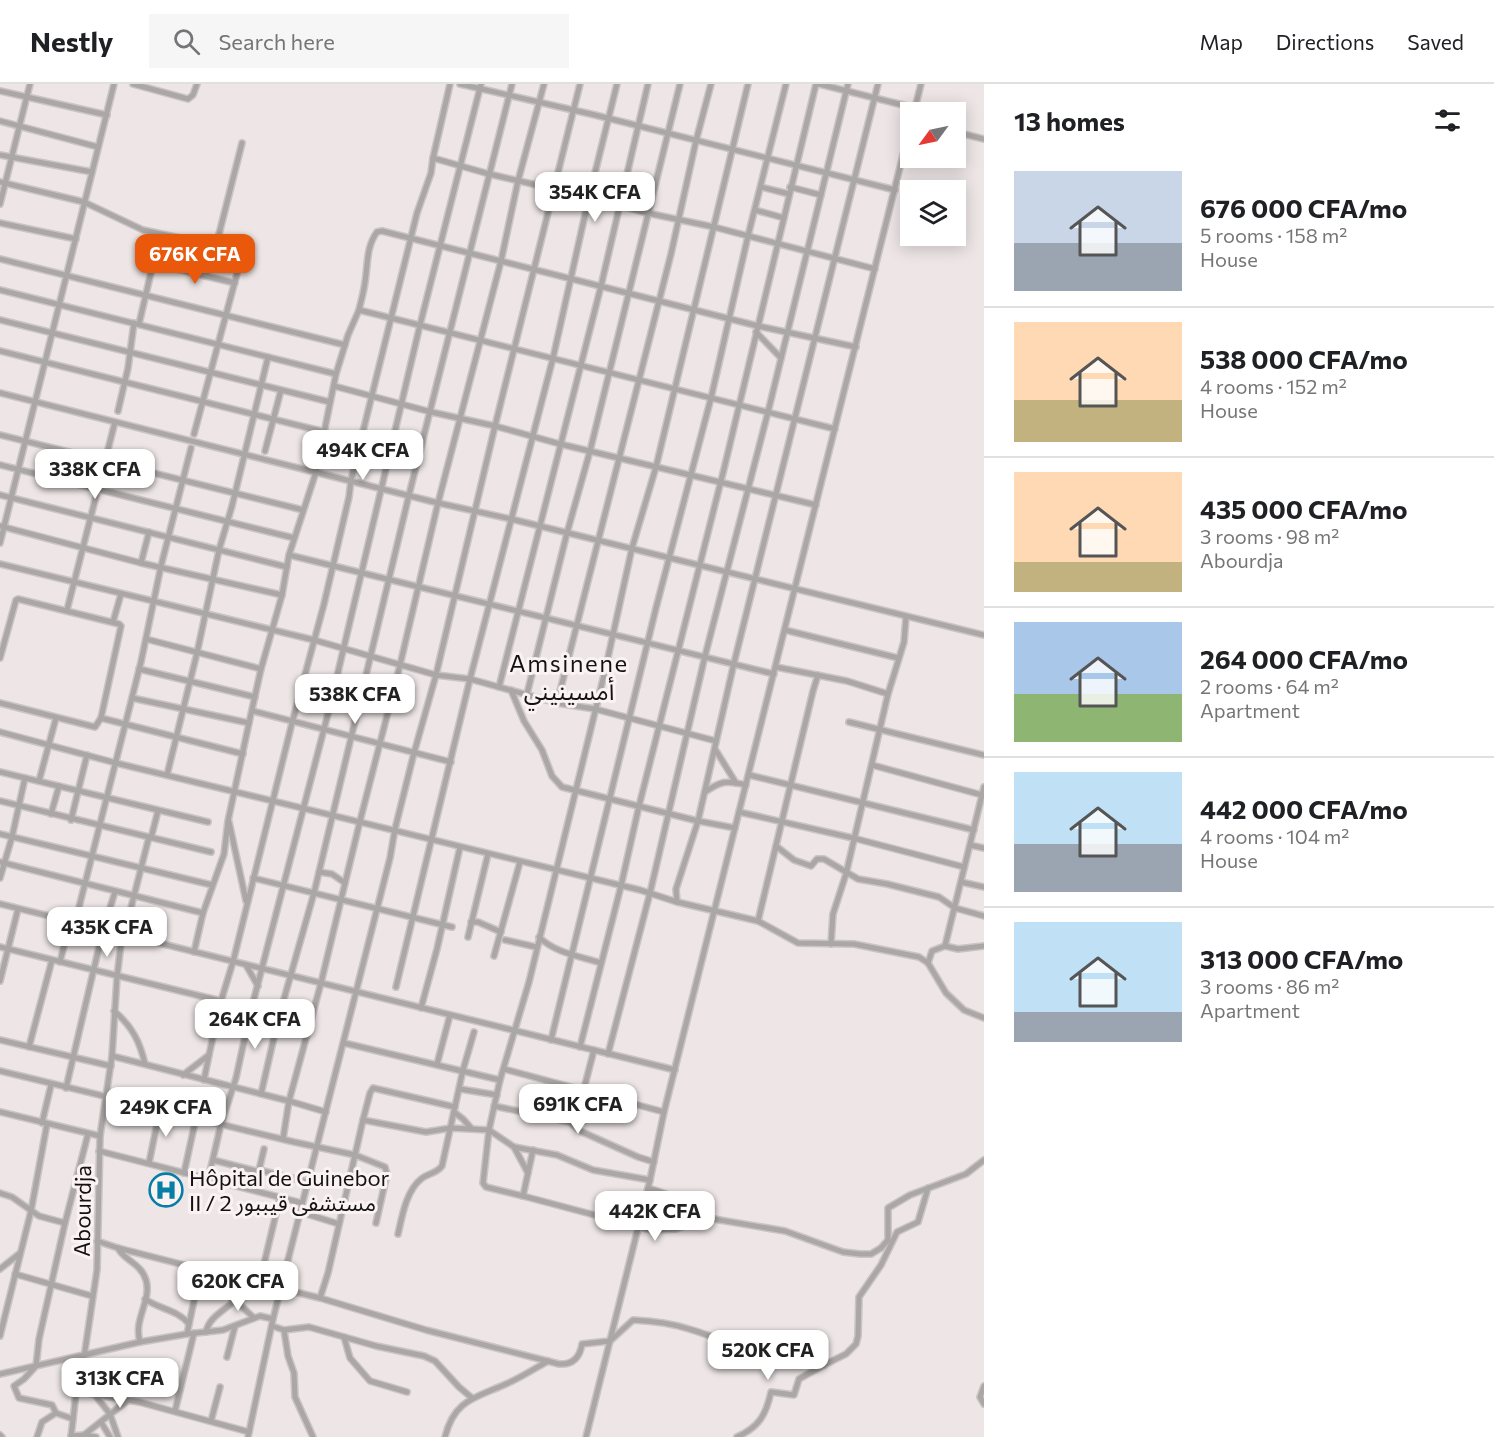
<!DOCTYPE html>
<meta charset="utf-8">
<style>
body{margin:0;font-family:Commissioner,"Noto Sans Arabic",sans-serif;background:#f6f6f6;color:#202124;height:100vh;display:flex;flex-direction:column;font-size:22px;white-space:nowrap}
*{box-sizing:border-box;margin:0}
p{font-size:20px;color:#757577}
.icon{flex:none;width:33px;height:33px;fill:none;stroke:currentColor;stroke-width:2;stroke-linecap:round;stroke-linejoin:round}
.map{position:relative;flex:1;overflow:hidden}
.details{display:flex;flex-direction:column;background:#fff;width:510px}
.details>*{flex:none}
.needle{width:39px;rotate:237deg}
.tools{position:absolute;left:900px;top:18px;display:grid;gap:12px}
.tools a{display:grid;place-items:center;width:66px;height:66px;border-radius:0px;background:#fff;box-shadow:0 3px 15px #0003;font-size:30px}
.price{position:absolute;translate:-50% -51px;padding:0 14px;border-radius:12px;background:#fff;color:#222;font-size:20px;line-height:39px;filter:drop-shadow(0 2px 3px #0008)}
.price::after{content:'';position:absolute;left:50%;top:36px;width:18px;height:14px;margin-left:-9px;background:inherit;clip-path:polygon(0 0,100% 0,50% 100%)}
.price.on{background:#ea580c;color:#fff}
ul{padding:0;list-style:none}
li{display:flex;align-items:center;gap:18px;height:150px;padding:0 30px}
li+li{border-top:2px solid #e0e0e0}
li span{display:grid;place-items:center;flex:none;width:168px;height:120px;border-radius:0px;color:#555}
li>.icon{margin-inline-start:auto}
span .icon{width:72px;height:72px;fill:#fffc;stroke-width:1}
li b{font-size:26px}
h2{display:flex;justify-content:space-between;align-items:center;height:72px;padding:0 30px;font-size:26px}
header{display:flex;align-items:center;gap:36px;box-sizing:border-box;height:84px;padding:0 30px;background:#fff;border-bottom:2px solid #e0e0e0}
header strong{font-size:28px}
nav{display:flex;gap:33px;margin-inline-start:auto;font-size:21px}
.search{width:420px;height:54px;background:#f6f6f6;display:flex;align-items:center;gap:15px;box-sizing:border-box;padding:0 21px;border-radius:0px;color:#757577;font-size:22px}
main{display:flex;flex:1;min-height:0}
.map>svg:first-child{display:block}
</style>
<header>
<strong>Nestly</strong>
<div class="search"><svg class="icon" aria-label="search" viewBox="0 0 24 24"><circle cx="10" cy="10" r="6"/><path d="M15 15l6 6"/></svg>Search here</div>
<nav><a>Map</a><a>Directions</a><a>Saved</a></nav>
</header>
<main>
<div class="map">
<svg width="984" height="1353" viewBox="0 0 984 1353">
<rect width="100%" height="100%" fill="#eee6e6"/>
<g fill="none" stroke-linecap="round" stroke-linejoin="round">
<g stroke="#cbc4c4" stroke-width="8">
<g id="minor">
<path d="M133 0 188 15 193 11 197 0"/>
<path d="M460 0 595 31 895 106"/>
<path d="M819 0 915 24"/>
<path d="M0 7 107 31"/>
<path d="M914 28 921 0"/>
<path d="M0 37 98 63"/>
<path d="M956 48 984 55"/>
<path d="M0 71 92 88"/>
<path d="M433 74 489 90 589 113 647 129 714 143 875 185"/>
<path d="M0 98 84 118"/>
<path d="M761 103 789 110"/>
<path d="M790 103 821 111"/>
<path d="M86 119 143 146 216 162 242 59"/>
<path d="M0 120 30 0"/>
<path d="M755 126 784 134"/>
<path d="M0 139 76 155"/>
<path d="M0 175 345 261"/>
<path d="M0 206 336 290"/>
<path d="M359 226C361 217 364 207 365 198 368 180 366 163 377 148L382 147 758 242 856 263"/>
<path d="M0 236 330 318"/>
<path d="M139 240 152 184 156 180 235 199"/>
<path d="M756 248 781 274"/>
<path d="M0 267 325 348"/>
<path d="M334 302 431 328 495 342 560 360 816 421"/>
<path d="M0 309 438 419 511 435 984 551"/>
<path d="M118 327 128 284 134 239"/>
<path d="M194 350 242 171 216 162 206 192"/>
<path d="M0 351 303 426"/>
<path d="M265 367 281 306"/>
<path d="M0 381 294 454"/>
<path d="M0 411 287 483"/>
<path d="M0 442 141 479 282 511"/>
<path d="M0 459 114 0"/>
<path d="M289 471 774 590"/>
<path d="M141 479 149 448"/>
<path d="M0 480 314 556 436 591 495 342 580 0"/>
<path d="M67 526 115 338"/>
<path d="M113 538 121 510"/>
<path d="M785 546 898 574"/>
<path d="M146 555 261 585"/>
<path d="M0 574 16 516 18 515 119 540 121 542 101 634 95 643 0 619"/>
<path d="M776 583 847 597 888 610"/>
<path d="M139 585 255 613"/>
<path d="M499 603 601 202 648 0"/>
<path d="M511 606 524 637 542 666 552 692 562 703 698 737 735 744"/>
<path d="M527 610 567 449 590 367 680 0"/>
<path d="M132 614 249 639"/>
<path d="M557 619 671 170 696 57 711 0"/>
<path d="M253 627 451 678"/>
<path d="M101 634 243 670"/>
<path d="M849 638 984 671"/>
<path d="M0 648 116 679 640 806 677 818 758 837 798 859 854 860 919 873 928 879 946 909 964 926 984 934"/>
<path d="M715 665 736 699"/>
<path d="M872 681 982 711"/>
<path d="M0 688 208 738"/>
<path d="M167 691 197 569 219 466 232 422 268 273"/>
<path d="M749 691 974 746"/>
<path d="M39 697 56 634"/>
<path d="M705 708C721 697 726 696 746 701"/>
<path d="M0 717 211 768"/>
<path d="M739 728 853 754 964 783"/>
<path d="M51 730 59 702"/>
<path d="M71 736 87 671"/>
<path d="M229 738 246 817"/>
<path d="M0 750 212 801"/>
<path d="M151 754 158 727"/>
<path d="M970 761 984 764"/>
<path d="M776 762 794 776 811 782 817 775H824L858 795 887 800 939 813 955 824 984 832"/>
<path d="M0 778 203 829"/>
<path d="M319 788 332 790 345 799"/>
<path d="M0 794 12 753 25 694"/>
<path d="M253 794 452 843"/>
<path d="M961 798 984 803"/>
<path d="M677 818 676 805 698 737 734 579 878 0"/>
<path d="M0 820 675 986"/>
<path d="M758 837 813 607 818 591"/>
<path d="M471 838H478L501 848"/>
<path d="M75 839 141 578 161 482 191 364"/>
<path d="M124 851 149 753"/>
<path d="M468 853 488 770"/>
<path d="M539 853C555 869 579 872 601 879"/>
<path d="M505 856 536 863"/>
<path d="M831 860 833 830 846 790 888 610 904 558 906 533"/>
<path d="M945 862 984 703"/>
<path d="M0 863 221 917 233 878 292 639 324 520 349 413 351 396 417 129 431 89 433 74 450 0"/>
<path d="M194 868 203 829 224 770 228 737 249 639 261 585 282 511 289 471 316 388 336 290 348 251 359 226 835 345"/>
<path d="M494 872 520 778"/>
<path d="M60 878 70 838"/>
<path d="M928 879 932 867 945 862 958 865 984 862"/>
<path d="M246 881 258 902"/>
<path d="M0 897 18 825"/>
<path d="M396 903 470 595 553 274 589 113 617 0"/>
<path d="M421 924 437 865 460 763"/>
<path d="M114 927C132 942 140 958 145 980"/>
<path d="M0 956 111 982"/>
<path d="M551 956 656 524 711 314 748 152 786 0"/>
<path d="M344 959 500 996"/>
<path d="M29 963 52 876"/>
<path d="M580 963 621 802 639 722 724 385 816 0"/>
<path d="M608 970 650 809 705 572 768 328 848 0"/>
<path d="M112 972 289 1017 326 1028"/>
<path d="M437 980 450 931"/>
<path d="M504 985 664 1028"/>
<path d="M0 987 294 1058 355 1071 363 1036 426 1048 451 1044 489 1046 514 1063 557 1071 593 1086 650 1096"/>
<path d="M183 991 209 971 221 917"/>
<path d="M204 996 209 971"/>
<path d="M66 1004 103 846 115 808"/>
<path d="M460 1005 497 1011"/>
<path d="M261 1010 278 936 314 809 409 411 512 0"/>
<path d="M494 1022 575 1039 594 966"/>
<path d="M0 1028 100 1052"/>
<path d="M454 1028 463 1035 471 1044"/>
<path d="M363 1036 370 1009 373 1004 455 1023"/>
<path d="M42 1039 51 1001"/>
<path d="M572 1040 580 1047 638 1073 654 1078"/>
<path d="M283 1055 289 1017 321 899 360 737 400 581 438 419 501 177 518 97 544 0"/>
<path d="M514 1063 528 1089"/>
<path d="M533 1066 523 1112 651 1146 676 1145 708 1134 785 1147 843 1168 860 1170H871L881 1164 888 1156V1124L910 1111 966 1090 984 1076"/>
<path d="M99 1067 302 1119"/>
<path d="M213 1076 256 1087 259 1086 264 1065"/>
<path d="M149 1079 160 1025"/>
<path d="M259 1086 308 1098"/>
<path d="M184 1089 196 1034"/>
<path d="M208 1096 221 1040 236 994 249 934 330 622 420 241 481 0"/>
<path d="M648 1104C671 1111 690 1118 708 1134"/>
<path d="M0 1109 12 1113 39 1132 65 1139 88 1050"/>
<path d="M523 1112 486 1103 483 1099 489 1046 500 996 529 898 605 587 632 464 656 383 748 0"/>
<path d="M300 1128 339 1140"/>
<path d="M398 1150C402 1133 406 1107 421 1095 428 1089 436 1090 442 1082L463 986 474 948"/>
<path d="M97 1157 118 1164 200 1185 320 1214 426 1246 559 1280C573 1281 580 1273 582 1260L610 1257 633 1236C652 1237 671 1239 689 1245 723 1255 746 1270 783 1258L824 1281"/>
<path d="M118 1164C123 1176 141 1179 146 1196 152 1217 133 1235 140 1258"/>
<path d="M263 1184 280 1113"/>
<path d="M0 1185 19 1170"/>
<path d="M15 1190 92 1212"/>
<path d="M199 1194 235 1216 254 1234"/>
<path d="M320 1214 328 1189 355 1071 385 1083 387 1090 376 1139"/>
<path d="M145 1215C159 1225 178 1226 189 1240"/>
<path d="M272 1242 284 1246 309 1243 376 1262 424 1272 435 1277 459 1303 472 1314"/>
<path d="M284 1246 288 1272 294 1289 295 1313 313 1353"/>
<path d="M206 1248C209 1233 224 1227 234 1217 240 1211 245 1204 249 1197"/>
<path d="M187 1250 199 1193"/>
<path d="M0 1252 31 1127 47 1040"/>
<path d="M344 1253 350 1274 370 1297 407 1308"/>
<path d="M227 1273 235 1242"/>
<path d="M822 1280 824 1281 846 1270 856 1260 858 1252 859 1213 881 1181 897 1148 918 1138 928 1104"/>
<path d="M0 1290 140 1258 187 1250 223 1246 260 1232 273 1235"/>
<path d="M984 1302 980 1313 984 1320"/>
<path d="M76 1307 139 1318 249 1348"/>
<path d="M95 1311 110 1330 118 1353"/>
<path d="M175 1327 194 1249"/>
<path d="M56 1329 73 1335"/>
<path d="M211 1337 220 1303"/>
<path d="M101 1338 110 1353"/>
<path d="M0 1351 2 1353"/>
<path d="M84 1351 127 1317"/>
<path d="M71 1352 84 1351 96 1353"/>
<path d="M37 1353 42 1338 56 1329 52 1321 19 1314 14 1302 24 1295 36 1282 39 1255 65 1139"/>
<path d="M71 1353 77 1301 83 1280 97 1186 100 1052 112 972 117 893 122 851"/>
<path d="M248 1353 273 1235 390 774 395 745 414 669 436 591 470 595 557 619 595 625 716 657"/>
<path d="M445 1353C454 1316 475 1314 506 1300 520 1294 534 1285 548 1277"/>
<path d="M586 1353 650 1096 664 1028 910 43"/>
<path d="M737 1353C759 1343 766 1331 771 1308L794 1311 799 1295 824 1281"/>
</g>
</g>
<use href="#minor" stroke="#aba7a7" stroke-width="5"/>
</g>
<defs>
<g id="hospital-ring" transform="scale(1.725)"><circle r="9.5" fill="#fbf3f3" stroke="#077ea5" stroke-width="1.5"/><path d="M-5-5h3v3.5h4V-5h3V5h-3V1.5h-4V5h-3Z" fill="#077ea5"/></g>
</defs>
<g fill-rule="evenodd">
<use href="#hospital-ring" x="166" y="1106"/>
</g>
<g text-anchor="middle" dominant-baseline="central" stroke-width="6" stroke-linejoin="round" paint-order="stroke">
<g font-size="22" fill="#141111" stroke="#fbf3f3" text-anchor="start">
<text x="189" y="1093">Hôpital de Guinebor<tspan x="189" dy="25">II / مستشفى قيببور 2</tspan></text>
</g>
<g font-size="22" fill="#141111" stroke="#fbf3f3">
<text transform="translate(82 1127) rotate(-89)">Abourdja</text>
</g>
<g font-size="24" letter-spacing="1.5" fill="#141111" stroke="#fbf3f3">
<text x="569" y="578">Amsinene<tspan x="569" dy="28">أمسينيني</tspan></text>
</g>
</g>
</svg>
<div class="tools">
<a><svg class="needle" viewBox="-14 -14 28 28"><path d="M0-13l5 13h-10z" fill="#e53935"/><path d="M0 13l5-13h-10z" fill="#757577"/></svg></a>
<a><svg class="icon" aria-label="layers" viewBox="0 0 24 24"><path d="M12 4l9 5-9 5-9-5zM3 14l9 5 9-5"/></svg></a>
</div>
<b class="price" style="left:595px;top:139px">354K CFA</b>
<b class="price on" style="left:195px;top:201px">676K CFA</b>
<b class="price" style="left:363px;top:397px">494K CFA</b>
<b class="price" style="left:95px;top:416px">338K CFA</b>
<b class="price" style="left:355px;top:641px">538K CFA</b>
<b class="price" style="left:107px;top:874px">435K CFA</b>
<b class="price" style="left:255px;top:966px">264K CFA</b>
<b class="price" style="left:578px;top:1051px">691K CFA</b>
<b class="price" style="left:166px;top:1054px">249K CFA</b>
<b class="price" style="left:655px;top:1158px">442K CFA</b>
<b class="price" style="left:238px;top:1228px">620K CFA</b>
<b class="price" style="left:768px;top:1297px">520K CFA</b>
<b class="price" style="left:120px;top:1325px">313K CFA</b>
</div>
<section class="details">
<h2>13 homes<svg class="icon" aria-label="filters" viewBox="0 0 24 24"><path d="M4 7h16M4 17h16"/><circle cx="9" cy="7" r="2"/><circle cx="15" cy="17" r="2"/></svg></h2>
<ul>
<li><span style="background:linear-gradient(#c9d6e8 60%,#9aa5b1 0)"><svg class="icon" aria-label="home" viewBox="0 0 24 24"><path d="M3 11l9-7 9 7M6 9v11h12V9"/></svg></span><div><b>676 000 CFA/mo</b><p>5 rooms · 158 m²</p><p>House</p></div></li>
<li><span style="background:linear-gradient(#ffd9b3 65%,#c2b280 0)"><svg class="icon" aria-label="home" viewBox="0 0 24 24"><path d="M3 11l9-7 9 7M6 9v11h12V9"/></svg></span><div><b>538 000 CFA/mo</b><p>4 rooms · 152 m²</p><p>House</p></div></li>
<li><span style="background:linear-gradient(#ffd9b3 75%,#c2b280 0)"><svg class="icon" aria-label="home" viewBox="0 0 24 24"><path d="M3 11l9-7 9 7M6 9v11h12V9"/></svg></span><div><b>435 000 CFA/mo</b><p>3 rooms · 98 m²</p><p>Abourdja</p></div></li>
<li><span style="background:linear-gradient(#a9c7e8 60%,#8fb573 0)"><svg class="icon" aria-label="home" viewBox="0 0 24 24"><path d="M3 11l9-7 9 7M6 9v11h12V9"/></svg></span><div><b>264 000 CFA/mo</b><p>2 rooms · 64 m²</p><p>Apartment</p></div></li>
<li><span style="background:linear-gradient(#bfe0f5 60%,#9aa5b1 0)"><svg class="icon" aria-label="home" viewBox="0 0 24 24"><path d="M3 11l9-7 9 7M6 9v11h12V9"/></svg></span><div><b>442 000 CFA/mo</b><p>4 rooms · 104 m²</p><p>House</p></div></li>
<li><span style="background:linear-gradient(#bfe0f5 75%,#9aa5b1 0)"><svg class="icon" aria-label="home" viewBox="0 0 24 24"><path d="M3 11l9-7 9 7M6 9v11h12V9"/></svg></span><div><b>313 000 CFA/mo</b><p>3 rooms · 86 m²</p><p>Apartment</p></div></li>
</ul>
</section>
</main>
